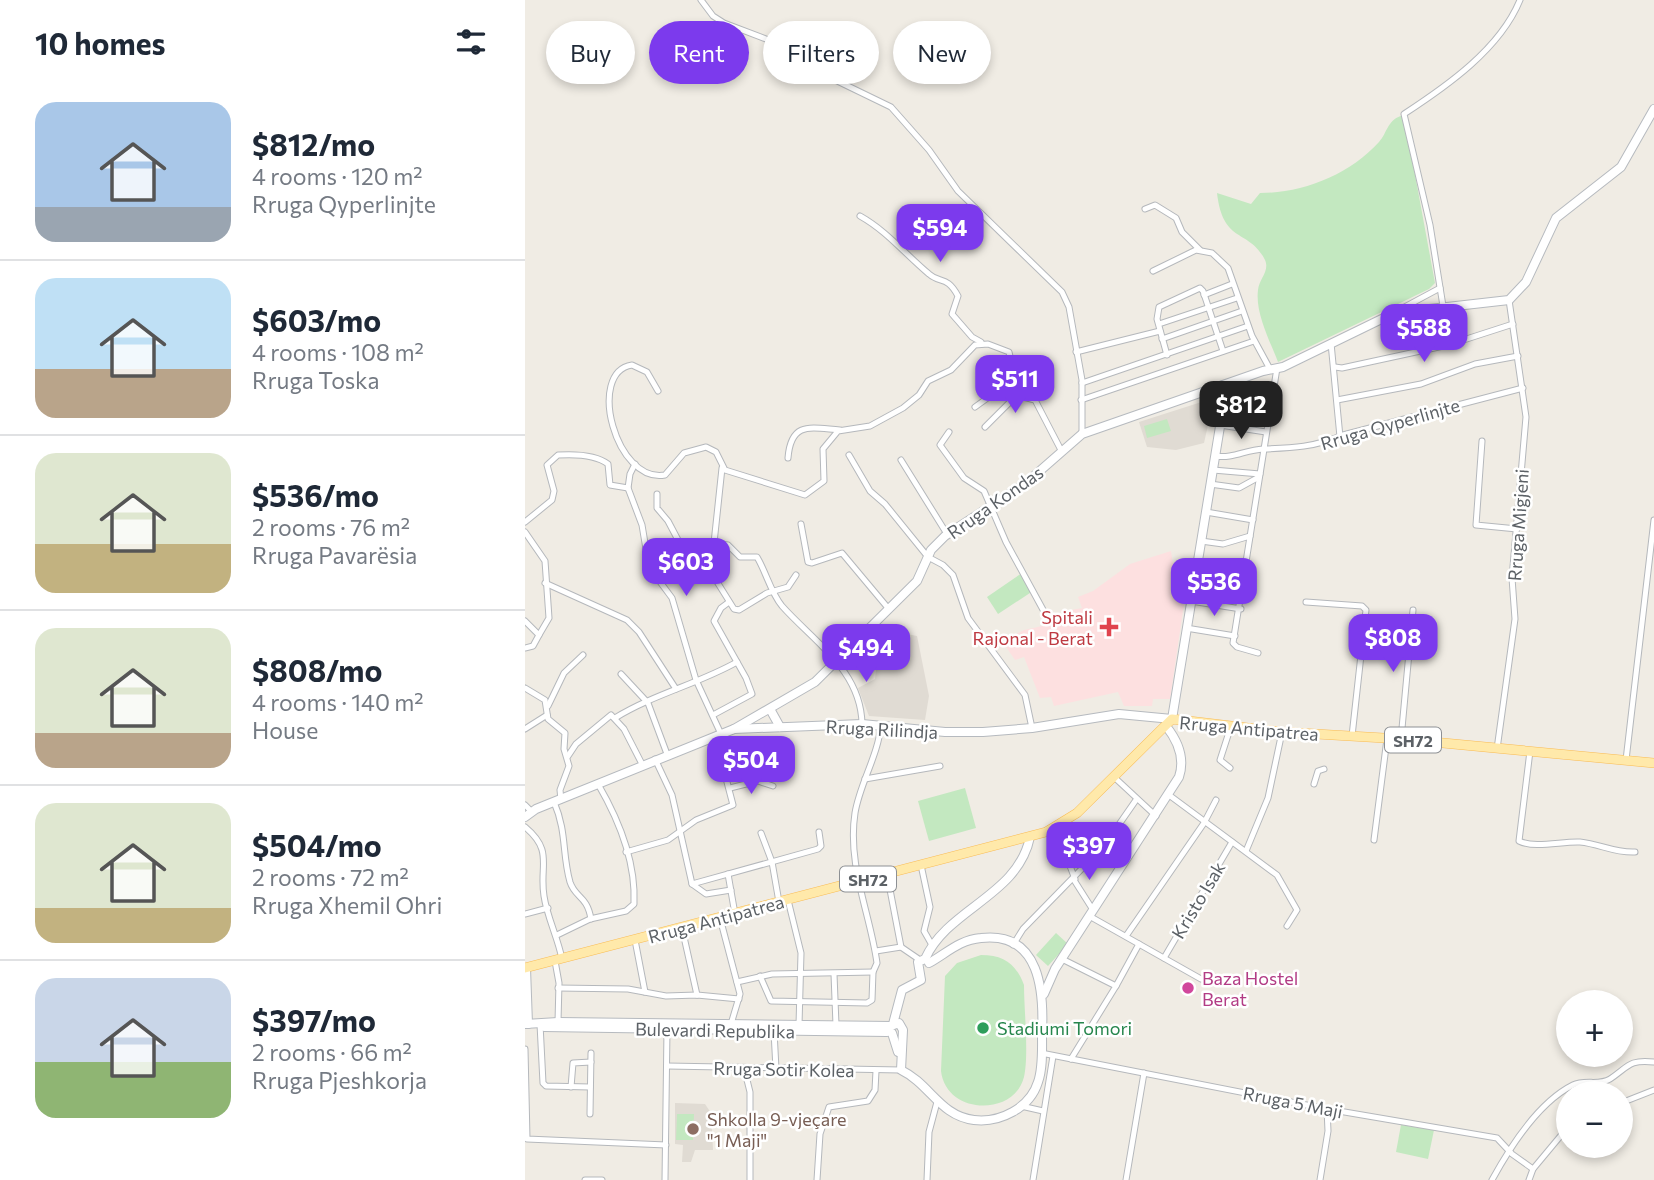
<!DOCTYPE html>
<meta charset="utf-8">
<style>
body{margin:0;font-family:Commissioner,sans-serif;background:#f6f6f7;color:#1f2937;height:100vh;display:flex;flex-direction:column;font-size:26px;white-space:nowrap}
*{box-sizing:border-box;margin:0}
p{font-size:23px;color:#747a83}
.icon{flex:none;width:38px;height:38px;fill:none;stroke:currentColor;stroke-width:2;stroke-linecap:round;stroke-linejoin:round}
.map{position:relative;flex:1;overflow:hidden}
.details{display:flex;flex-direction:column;background:#fff;width:525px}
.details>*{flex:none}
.hud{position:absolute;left:21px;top:21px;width:665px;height:63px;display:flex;gap:14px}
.controls{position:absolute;left:1031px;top:990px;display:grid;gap:14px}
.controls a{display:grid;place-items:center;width:77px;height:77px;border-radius:50%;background:#fff;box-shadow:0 4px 10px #0003;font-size:35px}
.price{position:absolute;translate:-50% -60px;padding:0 16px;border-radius:14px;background:#7c3aed;color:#fff;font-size:23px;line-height:46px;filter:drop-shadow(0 2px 4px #0008)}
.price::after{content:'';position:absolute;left:50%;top:42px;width:21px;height:16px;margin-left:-10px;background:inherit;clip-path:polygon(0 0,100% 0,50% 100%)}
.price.selected{background:#222;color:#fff}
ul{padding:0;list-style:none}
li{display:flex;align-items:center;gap:21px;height:175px;padding:0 35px}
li+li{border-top:2px solid #e0e1e3}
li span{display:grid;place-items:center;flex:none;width:196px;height:140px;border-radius:21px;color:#555}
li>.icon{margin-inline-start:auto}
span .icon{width:84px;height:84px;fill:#fffc;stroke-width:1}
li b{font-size:30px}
h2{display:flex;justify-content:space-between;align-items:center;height:84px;padding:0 35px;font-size:30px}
.pill{padding:0 24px;border-radius:32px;background:#fff;box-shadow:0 4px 10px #0003;font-size:24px;line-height:63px}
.pill.selected{background:#7c3aed;color:#fff}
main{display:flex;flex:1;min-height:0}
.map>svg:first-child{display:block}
</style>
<main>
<section class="details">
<h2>10 homes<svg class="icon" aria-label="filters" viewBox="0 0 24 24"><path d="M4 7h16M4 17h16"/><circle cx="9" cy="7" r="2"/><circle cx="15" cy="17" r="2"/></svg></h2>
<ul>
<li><span style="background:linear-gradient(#a9c7e8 75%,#9aa5b1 0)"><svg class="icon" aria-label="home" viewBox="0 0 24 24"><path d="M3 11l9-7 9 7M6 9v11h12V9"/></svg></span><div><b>$812/mo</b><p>4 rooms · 120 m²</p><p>Rruga Qyperlinjte</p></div></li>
<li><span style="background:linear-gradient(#bfe0f5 65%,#b9a48a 0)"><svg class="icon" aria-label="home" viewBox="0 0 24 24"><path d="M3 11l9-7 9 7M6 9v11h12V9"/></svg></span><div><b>$603/mo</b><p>4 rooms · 108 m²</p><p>Rruga Toska</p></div></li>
<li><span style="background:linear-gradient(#dfe7d0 65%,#c2b280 0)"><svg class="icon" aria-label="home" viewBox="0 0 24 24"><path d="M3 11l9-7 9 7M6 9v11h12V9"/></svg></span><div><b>$536/mo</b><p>2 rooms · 76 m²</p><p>Rruga Pavarësia</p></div></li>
<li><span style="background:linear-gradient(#dfe7d0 75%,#b9a48a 0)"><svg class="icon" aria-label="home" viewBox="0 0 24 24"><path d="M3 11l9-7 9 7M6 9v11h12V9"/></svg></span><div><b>$808/mo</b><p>4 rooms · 140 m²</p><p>House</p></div></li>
<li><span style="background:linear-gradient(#dfe7d0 75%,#c2b280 0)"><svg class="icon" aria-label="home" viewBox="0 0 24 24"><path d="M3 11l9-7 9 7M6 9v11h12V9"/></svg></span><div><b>$504/mo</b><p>2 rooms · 72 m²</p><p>Rruga Xhemil Ohri</p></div></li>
<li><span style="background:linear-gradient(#c9d6e8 60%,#8fb573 0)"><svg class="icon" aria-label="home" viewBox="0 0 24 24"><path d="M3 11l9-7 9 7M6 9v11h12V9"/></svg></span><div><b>$397/mo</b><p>2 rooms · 66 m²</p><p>Rruga Pjeshkorja</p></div></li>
</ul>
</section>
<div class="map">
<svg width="1129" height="1180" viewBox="0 0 1129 1180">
<rect width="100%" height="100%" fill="#f0ece4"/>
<g fill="#e0dbd3">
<path d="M689 398 679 443 651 450 622 447 614 422Z"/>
<path d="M361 630 392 636 404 696 400 720 344 716 333 688 350 679 355 636 360 637Z"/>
<path d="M150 1103 180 1104 186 1113 188 1150H170L166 1162H157L158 1145 150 1144Z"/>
</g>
<path fill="#fde0e0" d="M646 551 649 570 654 571V596L660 597 645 699H628L627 706H599L593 692 529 706 526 697 515 698 499 657 490 660 477 641 499 630 526 624 525 619 546 614V610L557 608 553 597 568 591 605 564Z"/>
<g fill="#c3e8c0">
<path d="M879 115 910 283 904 289 753 362C745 341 730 313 733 290 734 279 745 271 740 260 724 228 698 245 692 193L726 204 735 193C778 193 824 175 854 142 863 132 862 119 879 115Z"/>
<path d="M642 419 646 431 622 438 619 426Z"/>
<path d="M497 573 508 591 473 614 462 597Z"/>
<path d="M440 788 451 828 404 841 393 801Z"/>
<path d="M531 933 543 944 523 966 511 955Z"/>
<path d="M456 955C479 955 491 964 499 985 499 1010 504 1055 499 1077 489 1117 421 1115 416 1071L420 976 432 963Z"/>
<path d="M152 1114H169L168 1140H151Z"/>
<path d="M876 1125 909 1130 903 1159 871 1152Z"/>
</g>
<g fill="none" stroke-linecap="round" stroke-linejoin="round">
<g stroke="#b5b8bc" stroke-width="7">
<g id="street">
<path d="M176 0 188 16 199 23 241 39 300 75 366 107 404 150 433 191 537 292 544 307 557 380V434"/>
<path d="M620 209 630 205 651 218 657 232 675 250"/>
<path d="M335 216C362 231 381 255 404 274 415 284 422 275 433 296L427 314 447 337 456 342"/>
<path d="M628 271 671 250 687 253 703 268 727 336 745 369"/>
<path d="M679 295 707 284"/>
<path d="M918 306 905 225 879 114C922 86 975 49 995 0"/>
<path d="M874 310 915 288"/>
<path d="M634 324 712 298"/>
<path d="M637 339 717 311"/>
<path d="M806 343 815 437"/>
<path d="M551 352 635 331"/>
<path d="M642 355 632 319 634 307 675 288 678 291 698 351"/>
<path d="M810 367 817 368 923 345 988 324"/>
<path d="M557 383 723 326"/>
<path d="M133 391 122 372 107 365C61 372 91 484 140 475L159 453 181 447 191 452 200 470 280 495 299 481 298 449 313 431 345 426 378 408 394 395 403 381 426 370 450 345 463 344 484 352 487 365 485 394 510 400 537 452"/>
<path d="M556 400 729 341"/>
<path d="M812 400 896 384 950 364 993 356"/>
<path d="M450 407 468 394H485V402L460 427"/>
<path d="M695 425 741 432"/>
<path d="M424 432 415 445 439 478 459 491 481 542 522 617"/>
<path d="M957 441 951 525 992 529"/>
<path d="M324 455 345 491 360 504 403 557 418 565 428 575 443 618 500 695 507 728"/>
<path d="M690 456C708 459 720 450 738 449 767 448 791 447 818 435L998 388"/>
<path d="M263 458C266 420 287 428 315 430"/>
<path d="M376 460 422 534"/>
<path d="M110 464 105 474 103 488 117 525 124 567 147 598 171 680 196 734"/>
<path d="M197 468 189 543 203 545 215 557H232C241 572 246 593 257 606 289 642 336 670 337 724"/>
<path d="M688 470 735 474"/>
<path d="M685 484 714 488 734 477"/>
<path d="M132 494V508L143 521 162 557 184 569 209 609 214 610 242 593 263 587 271 575"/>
<path d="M681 512 728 520"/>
<path d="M0 522 27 500 29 491 22 465 33 455C49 454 70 454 83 464L85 485 103 488"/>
<path d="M276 524 283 562 287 563 317 553 363 608"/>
<path d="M0 532 20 561 24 618 14 635"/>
<path d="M676 541 698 544 725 536"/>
<path d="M671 571 718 578"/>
<path d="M20 583 102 620 114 632 151 689"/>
<path d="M666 601 716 609"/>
<path d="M781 602 837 606 841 610 827 736"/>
<path d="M0 621 14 635 8 646 0 648"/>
<path d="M661 628 710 636"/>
<path d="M733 653 712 647 708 643 752 368"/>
<path d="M96 674 123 703 142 754"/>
<path d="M0 688 20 700 23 719 40 733 39 749 44 766 35 790 36 800"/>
<path d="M23 706 39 673 58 655"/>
<path d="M188 715 227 694 221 678 189 621 196 608 204 602"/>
<path d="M90 718C129 694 173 684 212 662"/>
<path d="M0 729 22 715"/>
<path d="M876 739 888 610"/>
<path d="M972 749 990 619 987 578 1001 417 984 300"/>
<path d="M1005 751 994 841C1010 849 1037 841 1055 842 1075 844 1089 853 1110 852"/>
<path d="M43 756 51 744 86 715 99 729 117 764"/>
<path d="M130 759 147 795 167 884 181 894 206 890"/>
<path d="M1101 760 1129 520"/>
<path d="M705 768 695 760 706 726"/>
<path d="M589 777 631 816"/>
<path d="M340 779 415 766"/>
<path d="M789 784 793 771 799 769"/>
<path d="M205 788 233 781 248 786"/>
<path d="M644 795 752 875 772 910 762 926"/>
<path d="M29 802C42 832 37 854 45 882 50 898 62 895 66 919"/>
<path d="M0 805 6 811"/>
<path d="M0 827C29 851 14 866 19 896 22 917 33 938 37 959"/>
<path d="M530 827 550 879"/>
<path d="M236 833 247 862 254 902"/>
<path d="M849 840 862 739"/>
<path d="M721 851 743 798 757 732"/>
<path d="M101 852 143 840 171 820 208 805 190 736"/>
<path d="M396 865 405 907 399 931 407 945"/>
<path d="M203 874 210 914"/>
<path d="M362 874 376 947"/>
<path d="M549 880 568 910"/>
<path d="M167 884 293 849 296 846 294 832"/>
<path d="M263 900 276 953 274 1025"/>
<path d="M0 914 23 908"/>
<path d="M566 917 676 979"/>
<path d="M195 918 215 994 206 1024"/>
<path d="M157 928 172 995"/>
<path d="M32 935 65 919 101 911 109 904C111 862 94 820 73 784"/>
<path d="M601 936 679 823 691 800"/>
<path d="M110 940 120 992"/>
<path d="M488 945 498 929 579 846 611 800"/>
<path d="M351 951 376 947 395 960"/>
<path d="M639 958 707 842"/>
<path d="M537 959 591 986 546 1059"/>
<path d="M30 961 34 983 33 1022"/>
<path d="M309 974 311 1025"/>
<path d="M235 976 246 1001 342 1003 347 1000 348 972 352 963C345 913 322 865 330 813 335 783 353 756 356 725"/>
<path d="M212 982 247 974 348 972"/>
<path d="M591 986 614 944"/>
<path d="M33 988 103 989 141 996 172 995 214 999"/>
<path d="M15 1024 18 1083 21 1086 65 1087"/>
<path d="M249 1031 251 1069"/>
<path d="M0 1049 2 1139 141 1145"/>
<path d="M516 1053 802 1109 972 1138 987 1154 1008 1169"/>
<path d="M142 1066 376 1070"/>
<path d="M219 1068 225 1092V1180"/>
<path d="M46 1087 48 1063 66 1062"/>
<path d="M1096 1103 1129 1090"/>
<path d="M496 1106 518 1111"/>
<path d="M65 1114 66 1053"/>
<path d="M60 1180H77"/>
<path d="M140 1180 142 1029"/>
<path d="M292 1180 295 1134 304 1107 343 1101 350 1090 351 1071"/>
<path d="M402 1180 404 1132 412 1102"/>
<path d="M508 1180 528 1056"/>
<path d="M601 1180 619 1073"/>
<path d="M795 1180 803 1131 802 1109"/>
<path d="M967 1180C985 1147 1014 1102 1048 1085 1060 1079 1074 1086 1085 1079 1103 1067 1104 1059 1129 1062"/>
<path d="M1004 1180 1008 1169 1043 1127"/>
</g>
</g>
<g stroke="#b6babf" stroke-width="10">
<g id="secondary">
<path d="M245 709 255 727"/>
<path d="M209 729 290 682 392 581 406 550 420 536 501 483 557 434 738 371 758 367 869 313 984 300 1001 282 1031 218 1096 167 1129 109"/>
<path d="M0 817 11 809 209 729 337 724 420 732H458L507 728 594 714 647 719 700 396 698 385"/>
<path d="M1 968 3 1024"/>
<path d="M519 994 530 969 654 777C660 759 653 741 641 726"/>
<path d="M0 1024 33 1022 366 1026 374 1023 378 1030 376 1070C405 1084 415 1116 449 1120 475 1123 505 1108 513 1082 518 1068 517 1049 517 1034 519 993 516 931 456 938 434 940 422 953 404 963"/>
<path d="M16 1024 19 1027 362 1032"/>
<path d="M368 1024 377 990 396 980 393 962 400 959C423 908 493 896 505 837"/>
<path d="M367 1033 373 1052"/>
</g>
</g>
<g stroke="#f9bb54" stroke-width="10">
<path id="primary" d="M0 968 521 832 552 813 647 719 757 732 876 739 1129 763"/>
</g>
<use href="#street" stroke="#fff" stroke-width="5"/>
<use href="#secondary" stroke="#fff" stroke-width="8"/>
<use href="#primary" stroke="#ffe9aa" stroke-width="9"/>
</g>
<path fill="#e0444e" stroke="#fff" stroke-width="2.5" d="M580.5 616.5h7v7h7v7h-7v7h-7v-7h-7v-7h7z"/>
<circle fill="#d1479c" stroke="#fff" stroke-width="2.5" cx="663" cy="988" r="7"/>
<circle fill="#2e9e5b" stroke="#fff" stroke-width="2.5" cx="458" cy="1028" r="7"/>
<circle fill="#8d6e63" stroke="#fff" stroke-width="2.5" cx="168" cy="1129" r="7"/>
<g text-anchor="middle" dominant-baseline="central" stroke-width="5" stroke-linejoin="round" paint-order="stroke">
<g fill="#fff" stroke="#8d9094" stroke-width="2">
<rect x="860" y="727.5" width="56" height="25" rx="5"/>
<rect x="315" y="866.5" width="56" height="25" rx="5"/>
</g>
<g font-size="16" font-weight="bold" fill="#5c6166">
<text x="888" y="740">SH72</text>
<text x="343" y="879">SH72</text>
</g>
<g font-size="18" fill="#5c6166" stroke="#fff">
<text transform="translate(865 424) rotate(-16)">Rruga Qyperlinjte</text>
<text transform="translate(470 502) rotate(-35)">Rruga Kondas</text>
<text transform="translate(993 525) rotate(-86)">Rruga Migjeni</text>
<text transform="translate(724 728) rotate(5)">Rruga Antipatrea</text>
<text transform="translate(357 729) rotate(3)">Rruga Rilindja</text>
<text transform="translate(673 900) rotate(-59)">Kristo Isak</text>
<text transform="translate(191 919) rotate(-15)">Rruga Antipatrea</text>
<text transform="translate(190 1030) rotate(1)">Bulevardi Republika</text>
<text transform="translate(259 1069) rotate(1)">Rruga Sotir Kolea</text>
<text transform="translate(768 1102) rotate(11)">Rruga 5 Maji</text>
</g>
<g font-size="18" fill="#be3a42" stroke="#fff" text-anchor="end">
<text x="568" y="617">Spitali<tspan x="568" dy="21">Rajonal - Berat</tspan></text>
</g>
<g font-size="18" fill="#b23c85" stroke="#fff" text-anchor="start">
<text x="677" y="978">Baza Hostel<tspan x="677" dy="21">Berat</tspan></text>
</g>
<g font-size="18" fill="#27864d" stroke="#fff" text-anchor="start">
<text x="472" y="1028">Stadiumi Tomori</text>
</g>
<g font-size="18" fill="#785e54" stroke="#fff" text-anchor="start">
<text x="182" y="1119">Shkolla 9-vjeçare<tspan x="182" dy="21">"1 Maji"</tspan></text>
</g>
</g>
</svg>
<div class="controls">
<a>+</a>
<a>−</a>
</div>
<b class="price" style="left:415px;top:264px">$594</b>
<b class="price" style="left:899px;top:364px">$588</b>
<b class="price" style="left:490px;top:415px">$511</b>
<b class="price selected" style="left:716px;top:441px">$812</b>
<b class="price" style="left:161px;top:598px">$603</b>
<b class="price" style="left:689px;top:618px">$536</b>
<b class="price" style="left:868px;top:674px">$808</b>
<b class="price" style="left:341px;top:684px">$494</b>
<b class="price" style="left:226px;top:796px">$504</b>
<b class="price" style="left:564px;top:882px">$397</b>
<div class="hud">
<a class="pill">Buy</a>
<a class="pill selected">Rent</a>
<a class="pill">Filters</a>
<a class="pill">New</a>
</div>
</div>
</main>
